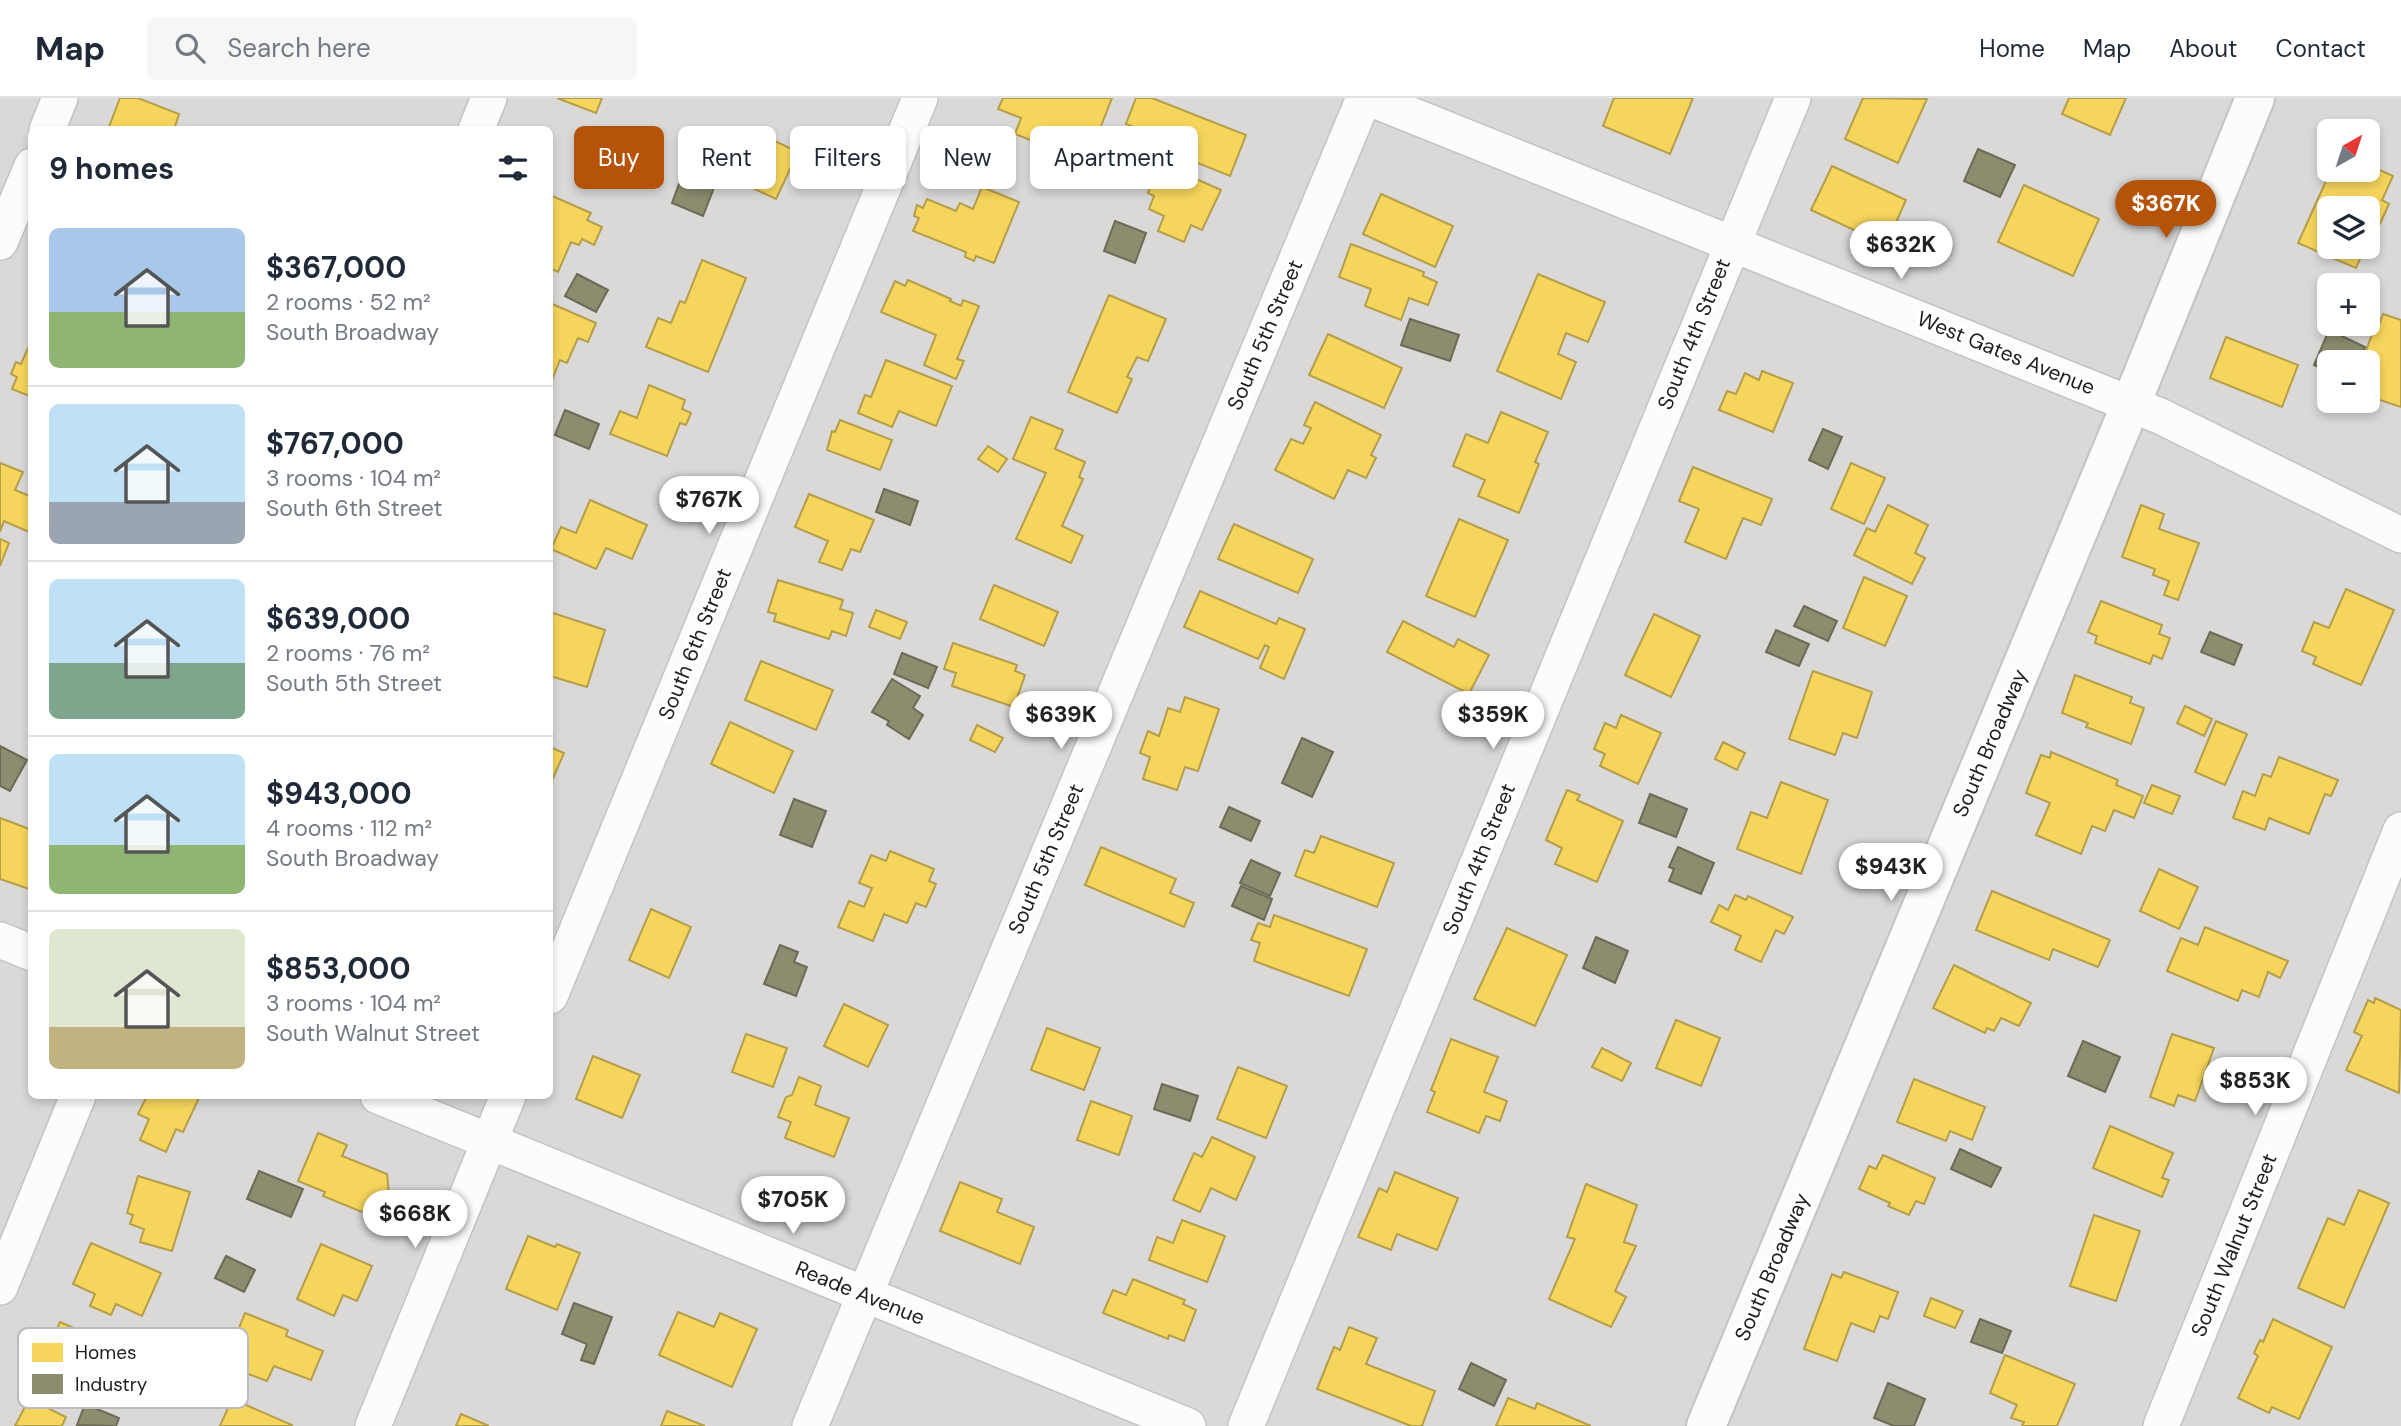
<!DOCTYPE html>
<meta charset="utf-8">
<style>
body{margin:0;font-family:"DM Sans",sans-serif;background:#f6f6f7;color:#1f2937;height:100vh;display:flex;flex-direction:column;font-size:26px;white-space:nowrap}
*{box-sizing:border-box;margin:0}
p{font-size:23px;color:#747a83}
.icon{flex:none;width:38px;height:38px;fill:none;stroke:currentColor;stroke-width:2;stroke-linecap:round;stroke-linejoin:round}
.map{position:relative;flex:1;overflow:hidden}
.sheet{position:absolute;left:28px;top:28px;width:525px;height:973px;display:flex;flex-direction:column;background:#fff;border-radius:10px;box-shadow:0 4px 10px #0003}
.sheet>*{flex:none}
.top-card{position:absolute;left:574px;top:28px;width:665px;height:63px;display:flex;gap:14px}
.needle{width:46px;rotate:39deg}
.tools{position:absolute;left:2317px;top:21px;display:grid;gap:14px}
.tools a{display:grid;place-items:center;width:63px;height:63px;border-radius:10px;background:#fff;box-shadow:0 4px 10px #0003;font-size:35px}
.price{position:absolute;translate:-50% -60px;padding:0 16px;border-radius:24px;background:#fff;color:#222;font-size:23px;line-height:46px;filter:drop-shadow(0 2px 4px #0008)}
.price::after{content:'';position:absolute;left:50%;top:42px;width:21px;height:16px;margin-left:-10px;background:inherit;clip-path:polygon(0 0,100% 0,50% 100%)}
.price.current{background:#b45309;color:#fff}
ul{padding:0;list-style:none}
li{display:flex;align-items:center;gap:21px;height:175px;padding:0 21px}
li+li{border-top:2px solid #e0e1e3}
li span{display:grid;place-items:center;flex:none;width:196px;height:140px;border-radius:10px;color:#555}
li>.icon{margin-inline-start:auto}
span .icon{width:84px;height:84px;fill:#fffc;stroke-width:1}
li b{font-size:30px}
h2{display:flex;justify-content:space-between;align-items:center;height:84px;padding:0 21px;font-size:30px}
.tag{padding:0 24px;border-radius:10px;background:#fff;box-shadow:0 4px 10px #0003;font-size:24px;line-height:63px}
.tag.current{background:#b45309;color:#fff}
header{display:flex;align-items:center;gap:42px;box-sizing:border-box;height:98px;padding:0 35px;background:#fff;border-bottom:2px solid #e0e1e3}
header strong{font-size:33px}
nav{display:flex;gap:38px;margin-inline-start:auto;font-size:24px}
.search{width:490px;height:63px;background:#f6f6f7;display:flex;align-items:center;gap:18px;box-sizing:border-box;padding:0 24px;border-radius:10px;color:#747a83;font-size:26px}
.map>svg:first-child{display:block}
</style>
<header>
<strong>Map</strong>
<div class="search"><svg class="icon" aria-label="search" viewBox="0 0 24 24"><circle cx="10" cy="10" r="6"/><path d="M15 15l6 6"/></svg>Search here</div>
<nav><a>Home</a><a>Map</a><a>About</a><a>Contact</a></nav>
</header>
<div class="map">
<svg width="2401" height="1328" viewBox="0 0 2401 1328">
<rect width="100%" height="100%" fill="#ebe9e5"/>
<path fill="#dad9d7" fill-rule="evenodd" d="M0 0H2401V1328H0ZM32 32H550V998H32ZM2329 33H2368V72H2329ZM2329 110H2368V149H2329ZM2329 187H2368V226H2329ZM2329 264H2368V303H2329Z"/>
<g fill="#f6d55c" stroke="#b59e49" stroke-width="2">
<path d="M120 0H138L179 16 174 32H112L109 29Z"/>
<path d="M557 0H602L596 15Z"/>
<path d="M1003 0H1112L1087 64 1015 36 1021 20 998 11Z"/>
<path d="M1136 0H1152L1246 37 1230 78 1168 53 1171 47 1135 33 1136 30 1126 26Z"/>
<path d="M1614 0H1693L1670 56 1603 28Z"/>
<path d="M1863 0 1927 1 1898 65 1845 41Z"/>
<path d="M2069 0H2126L2110 37 2062 16Z"/>
<path d="M760 36 798 54 776 101 738 83Z"/>
<path d="M1156 63 1221 92 1202 132 1191 127 1184 144 1158 133 1164 118 1149 111 1154 98 1148 95 1150 89 1146 87Z"/>
<path d="M2368 67 2393 78 2382 102 2389 106 2375 137 2371 136 2368 143V110H2329V149H2365L2356 170 2298 145 2331 72H2368Z"/>
<path d="M1832 68 1906 102 1886 147 1811 112Z"/>
<path d="M2024 87 2099 121 2073 178 1998 144Z"/>
<path d="M982 89 1019 104 994 165 976 158 974 163 965 159 966 154 913 133 919 120 914 118 917 107 923 110 927 101 956 113 960 105 973 111Z"/>
<path d="M1381 96 1453 128 1435 169 1363 136Z"/>
<path d="M550 97 591 115 587 122 602 129 594 147 582 141 579 147 571 144 558 174 550 170Z"/>
<path d="M1351 146 1424 174 1423 178 1437 184 1428 207 1409 200 1401 222 1365 208 1371 191 1339 179Z"/>
<path d="M702 162 746 180 708 274 646 249 658 220 671 225 680 203 685 205Z"/>
<path d="M1538 176 1605 204 1588 244 1566 235 1558 256 1576 264 1561 301 1497 273Z"/>
<path d="M908 182 951 201 950 203 961 208 963 202 979 208 957 261 964 263 956 281 924 267 936 237 881 214 895 183 905 188Z"/>
<path d="M1109 197 1166 221 1148 263 1137 259 1127 279 1132 281 1117 315 1068 294Z"/>
<path d="M550 205 596 225 588 244 578 240 567 265 560 262 550 287Z"/>
<path d="M2383 216 2401 222V309L2368 298V264H2362L2376 225 2379 227Z"/>
<path d="M1328 236 1402 270 1384 310 1309 277Z"/>
<path d="M2226 239 2298 267 2282 309 2210 280Z"/>
<path d="M32 241V299L12 291 17 279 11 276 16 264 21 266Z"/>
<path d="M886 262 952 288 936 328 899 313 892 329 858 315 865 297 871 299Z"/>
<path d="M1762 273 1793 285 1773 334 1719 312 1727 293 1736 296 1745 275 1759 282Z"/>
<path d="M649 287 685 302 682 311 691 315 686 327 680 325 667 358 610 336 620 313 637 320Z"/>
<path d="M1315 304 1381 337 1371 357 1376 360 1366 380 1348 372 1334 401 1275 372 1291 341 1303 346 1311 330 1304 327Z"/>
<path d="M1501 314 1548 334 1535 364 1539 366 1519 415 1478 398 1485 382 1453 368 1466 336 1488 345Z"/>
<path d="M1031 319 1063 332 1055 351 1085 364 1079 379 1083 381 1062 428 1083 438 1071 465 1016 441 1046 375 1013 361Z"/>
<path d="M840 322 892 342 880 372 827 352 832 333 835 334Z"/>
<path d="M988 348 1007 361 998 374 978 361Z"/>
<path d="M0 365 23 374 15 392 32 399V428L29 434 4 423 0 434Z"/>
<path d="M1851 365 1885 380 1864 426 1831 411Z"/>
<path d="M1693 369 1772 401 1761 427 1743 420 1726 461 1685 444 1699 411 1679 403Z"/>
<path d="M809 396 874 422 860 454 851 451 842 472 819 464 828 443 795 429Z"/>
<path d="M590 402 647 427 632 461 606 450 596 471 551 451 561 429 576 435Z"/>
<path d="M1888 407 1928 427 1915 455 1925 460 1912 486 1854 457 1867 430 1875 434Z"/>
<path d="M2141 407 2164 416 2159 431 2199 445 2178 502 2164 497 2169 483 2153 477 2155 471 2122 459Z"/>
<path d="M1459 421 1508 442 1475 519 1426 498Z"/>
<path d="M1234 426 1313 461 1298 495 1218 461Z"/>
<path d="M0 441 9 445 0 468Z"/>
<path d="M1864 479 1907 498 1885 548 1843 530Z"/>
<path d="M778 482 843 502 840 511 853 515 846 538 832 533 829 541 774 523 776 516 768 514Z"/>
<path d="M994 487 1058 514 1044 548 980 521Z"/>
<path d="M2346 491 2394 512 2361 587 2313 566 2316 559 2302 553 2314 524 2329 530Z"/>
<path d="M1200 493 1276 526 1279 520 1305 531 1284 581 1260 570 1269 549 1265 547 1258 561 1184 529Z"/>
<path d="M2101 503 2162 527 2159 536 2170 540 2162 561 2153 557 2150 566 2095 545 2097 538 2088 534Z"/>
<path d="M876 512 907 524 900 541 869 529Z"/>
<path d="M550 514 605 532 587 589 550 578Z"/>
<path d="M1654 516 1700 538 1671 599 1625 577Z"/>
<path d="M1403 523 1454 549 1458 541 1489 557 1469 596 1387 554Z"/>
<path d="M953 545 1017 567 1015 573 1025 577 1014 609 952 588 956 575 944 571Z"/>
<path d="M761 563 833 592 816 632 745 602Z"/>
<path d="M1813 573 1872 594 1857 640 1843 635 1835 657 1789 641Z"/>
<path d="M2075 577 2132 599 2130 605 2144 610 2131 646 2086 629 2088 625 2062 615Z"/>
<path d="M1185 599 1219 611 1198 673 1185 669 1177 692 1143 681 1150 659 1140 655 1148 633 1159 638 1168 610 1180 614Z"/>
<path d="M2185 608 2212 621 2204 638 2177 625Z"/>
<path d="M1621 617 1661 635 1638 686 1600 668 1605 656 1594 651 1605 625 1616 630Z"/>
<path d="M2216 623 2247 636 2225 687 2195 674Z"/>
<path d="M730 624 793 653 774 695 711 666Z"/>
<path d="M977 627 1003 640 995 654 970 642Z"/>
<path d="M1723 644 1745 655 1737 672 1715 661Z"/>
<path d="M550 649 564 655 550 687Z"/>
<path d="M2051 654 2118 682 2116 687 2143 698 2134 720 2114 712 2105 733 2092 728 2081 756 2036 737 2050 705 2026 695 2041 657 2050 660Z"/>
<path d="M2279 659 2338 682 2331 698 2325 696 2309 736 2269 720 2265 732 2233 720 2243 693 2255 698 2263 676 2271 679Z"/>
<path d="M1781 684 1828 702 1801 776 1737 751 1751 714 1767 720Z"/>
<path d="M2152 687 2180 698 2172 716 2144 705Z"/>
<path d="M1567 692 1580 697 1577 702 1623 723 1597 784 1555 766 1562 750 1546 742Z"/>
<path d="M0 720 32 732V792L0 781Z"/>
<path d="M1321 738 1394 765 1377 809 1295 778 1305 752 1314 755Z"/>
<path d="M1101 749 1176 781 1170 795 1194 805 1184 829 1085 787Z"/>
<path d="M890 753 934 771 929 783 936 786 926 809 916 805 907 825 884 816 873 843 838 829 849 803 864 809 872 790 859 785 871 757 886 763Z"/>
<path d="M2159 771 2198 789 2179 831 2140 813Z"/>
<path d="M1992 793 2110 842 2098 869 2053 851 2049 862 1976 832Z"/>
<path d="M1735 797 1746 802 1748 798 1793 819 1784 836 1776 832 1761 864 1735 852 1741 838 1711 824 1719 807 1728 812Z"/>
<path d="M651 811 691 829 669 880 629 862Z"/>
<path d="M1274 817 1367 851 1349 898 1254 863 1260 845 1251 842 1258 825 1270 829Z"/>
<path d="M2205 829 2288 863 2280 880 2268 874 2259 899 2242 892 2238 903 2167 873 2181 840 2198 847Z"/>
<path d="M1507 830 1567 857 1535 928 1474 901Z"/>
<path d="M1954 867 2031 905 2019 928 2001 920 1994 933 1987 930 1985 935 1933 910Z"/>
<path d="M2375 900 2401 912 2399 995 2346 972 2362 938 2354 934 2368 902 2374 905Z"/>
<path d="M844 906 888 927 868 969 824 948Z"/>
<path d="M1676 922 1720 940 1701 988 1656 970Z"/>
<path d="M1047 930 1100 950 1084 992 1031 972Z"/>
<path d="M746 936 787 950 773 989 732 974Z"/>
<path d="M2172 936 2214 950 2195 1003 2178 997 2174 1008 2150 999Z"/>
<path d="M1451 941 1498 959 1484 994 1507 1003 1500 1023 1486 1018 1479 1035 1427 1014 1435 994 1431 992Z"/>
<path d="M1602 950 1631 965 1622 983 1592 969Z"/>
<path d="M593 958 640 977 622 1020 576 1001Z"/>
<path d="M1238 969 1287 988 1266 1040 1217 1021Z"/>
<path d="M799 979 821 988 815 1007 849 1020 834 1059 785 1040 791 1024 778 1019 786 999 792 997Z"/>
<path d="M1914 981 1985 1009 1972 1042 1950 1033 1946 1043 1897 1024Z"/>
<path d="M147 998H200L183 1034 176 1031 166 1054 140 1042 149 1021 138 1016Z"/>
<path d="M1091 1003 1132 1018 1119 1057 1077 1042Z"/>
<path d="M2110 1028 2173 1055 2162 1080 2169 1082 2162 1099 2093 1070Z"/>
<path d="M318 1035 347 1047 342 1058 387 1076 389 1097 379 1121 323 1098 325 1094 298 1083Z"/>
<path d="M1212 1039 1255 1059 1236 1102 1211 1090 1200 1114 1173 1102 1194 1055 1202 1059Z"/>
<path d="M1883 1057 1935 1080 1924 1106 1916 1103 1909 1117 1888 1108 1890 1105 1859 1091 1869 1068 1876 1071Z"/>
<path d="M1395 1074 1458 1100 1437 1152 1397 1136 1391 1152 1358 1139 1379 1090 1387 1094Z"/>
<path d="M138 1078 190 1094 172 1153 140 1144 144 1131 130 1126 133 1117 127 1115Z"/>
<path d="M960 1084 1002 1101 997 1114 1034 1129 1020 1166 940 1133Z"/>
<path d="M1586 1086 1637 1107 1624 1144 1636 1148 1615 1193 1626 1199 1611 1229 1549 1201 1575 1141 1567 1139Z"/>
<path d="M2359 1092 2389 1105 2344 1210 2298 1190 2328 1120 2344 1127Z"/>
<path d="M2094 1117 2140 1133 2116 1203 2070 1188Z"/>
<path d="M1182 1122 1225 1138 1207 1184 1149 1162 1157 1139 1173 1145Z"/>
<path d="M528 1138 555 1149 557 1146 580 1155 557 1212 506 1191Z"/>
<path d="M91 1145 161 1175 142 1218 116 1206 111 1217 90 1208 95 1196 73 1186Z"/>
<path d="M321 1146 372 1168 357 1203 343 1197 334 1218 297 1201Z"/>
<path d="M1844 1174 1898 1194 1888 1221 1880 1218 1874 1234 1851 1225 1837 1263 1804 1251 1832 1176 1841 1180Z"/>
<path d="M1133 1181 1185 1202 1183 1206 1196 1212 1184 1243 1169 1237 1168 1241 1103 1215 1113 1192 1126 1197Z"/>
<path d="M1931 1200 1963 1213 1955 1230 1924 1218Z"/>
<path d="M678 1214 714 1229 720 1215 757 1231 732 1289 659 1257Z"/>
<path d="M245 1215 288 1232 286 1238 323 1253 311 1282 274 1268 267 1283 224 1267Z"/>
<path d="M2273 1221 2332 1249 2299 1321 2272 1309 2269 1315 2238 1300 2258 1258 2254 1255 2260 1242 2263 1244Z"/>
<path d="M60 1224 103 1243 94 1262 127 1276 113 1297 83 1284 80 1291 38 1272Z"/>
<path d="M1349 1229 1377 1240 1366 1266 1435 1293 1422 1328H1411L1317 1291 1334 1249 1340 1252Z"/>
<path d="M2005 1257 2075 1286 2057 1328H2022L2024 1324 2011 1320 2017 1307 1990 1295Z"/>
<path d="M1508 1300 1535 1311 1537 1305 1591 1328H1496Z"/>
<path d="M29 1301 66 1319 62 1328H15Z"/>
<path d="M232 1301 292 1327 291 1328H220Z"/>
<path d="M667 1313 705 1328H661Z"/>
<path d="M461 1316 489 1328H456Z"/>
</g>
<g fill="#8c8c6e" stroke="#6b6b56" stroke-width="2">
<path d="M1978 51 2015 67 2000 99 1964 83Z"/>
<path d="M683 75 715 87 703 118 672 105Z"/>
<path d="M1115 123 1146 135 1135 165 1104 153Z"/>
<path d="M577 176 608 192 596 214 565 198Z"/>
<path d="M1410 221 1459 237 1450 263 1401 247Z"/>
<path d="M2329 232 2365 249 2359 264H2329V274L2314 267Z"/>
<path d="M565 312 599 326 589 351 555 337Z"/>
<path d="M1823 331 1842 339 1828 371 1809 362Z"/>
<path d="M884 391 918 403 910 427 876 414Z"/>
<path d="M1804 508 1837 523 1828 543 1794 528Z"/>
<path d="M1776 532 1809 546 1799 568 1766 554Z"/>
<path d="M2210 534 2242 547 2234 567 2201 554Z"/>
<path d="M902 555 937 569 928 590 894 576Z"/>
<path d="M892 581 920 598 913 610 923 617 909 641 887 627 889 623 872 614Z"/>
<path d="M1302 640 1333 654 1312 699 1282 685Z"/>
<path d="M0 648 27 662 10 693 0 688Z"/>
<path d="M1650 696 1687 711 1676 739 1639 725Z"/>
<path d="M794 701 826 713 812 749 780 737Z"/>
<path d="M1229 709 1260 723 1251 743 1220 729Z"/>
<path d="M1678 749 1714 765 1701 796 1669 783 1674 771 1669 769Z"/>
<path d="M1251 762 1280 775 1270 798 1240 785Z"/>
<path d="M1241 788 1272 801 1264 822 1232 808Z"/>
<path d="M1596 839 1628 853 1615 885 1583 870Z"/>
<path d="M780 847 798 854 794 864 807 869 796 898 764 886Z"/>
<path d="M2083 943 2120 959 2105 994 2068 978Z"/>
<path d="M1162 986 1198 998 1190 1023 1154 1011Z"/>
<path d="M1960 1051 2001 1070 1991 1089 1951 1071Z"/>
<path d="M259 1073 303 1091 291 1119 247 1101Z"/>
<path d="M226 1158 255 1172 244 1194 215 1180Z"/>
<path d="M574 1205 612 1219 594 1266 581 1262 587 1246 562 1236Z"/>
<path d="M1980 1221 2011 1233 2002 1255 1971 1244Z"/>
<path d="M1471 1265 1506 1282 1494 1308 1459 1291Z"/>
<path d="M1888 1285 1925 1301 1914 1328H1894L1874 1320Z"/>
<path d="M85 1306 119 1320 116 1328 77 1327Z"/>
</g>
<g fill="none" stroke-linecap="round" stroke-linejoin="round">
<g stroke="#c4c3c1" stroke-width="38">
<g id="minor">
<path d="M1369 0 2160 318 2401 437"/>
<path d="M47 32 60 0"/>
<path d="M476 32 489 0"/>
<path d="M0 144 32 68"/>
<path d="M0 842 32 855"/>
<path d="M550 898 920 0"/>
<path d="M378 998 1188 1328"/>
<path d="M0 1189 78 998"/>
<path d="M373 1328 508 998"/>
<path d="M810 1328 1364 0"/>
<path d="M1246 1328 1793 0"/>
<path d="M2161 1328 2401 732"/>
</g>
</g>
<g stroke="#c4c3c1" stroke-width="42">
<path id="tertiary" d="M1706 1328 2131 306 2255 0"/>
</g>
<use href="#minor" stroke="#fcfcfb" stroke-width="35"/>
<use href="#tertiary" stroke="#fcfcfb" stroke-width="38"/>
</g>
<g text-anchor="middle" dominant-baseline="central" stroke-width="7" stroke-linejoin="round" paint-order="stroke">
<g font-size="21" fill="#1d1d1d" stroke="#fff">
<text transform="translate(1694 236) rotate(-68)">South 4th Street</text>
<text transform="translate(1265 237) rotate(-67)">South 5th Street</text>
<text transform="translate(2006 255) rotate(22)">West Gates Avenue</text>
<text transform="translate(695 546) rotate(-68)">South 6th Street</text>
<text transform="translate(1990 645) rotate(-67)">South Broadway</text>
<text transform="translate(1046 761) rotate(-67)">South 5th Street</text>
<text transform="translate(1479 761) rotate(-68)">South 4th Street</text>
<text transform="translate(2234 1147) rotate(-68)">South Walnut Street</text>
<text transform="translate(1772 1169) rotate(-67)">South Broadway</text>
<text transform="translate(860 1195) rotate(22)">Reade Avenue</text>
</g>
</g>
<rect x="18" y="1230" width="230" height="80" rx="10" fill="#fff" stroke="#bbb" stroke-width="2"/>
<rect x="32" y="1245" width="31" height="19" fill="#f6d55c"/>
<rect x="32" y="1276" width="31" height="20" fill="#8c8c6e"/>
<g font-size="19" fill="#1d1d1d">
<text x="75" y="1261">Homes</text>
<text x="75" y="1293">Industry</text>
</g>
</svg>
<div class="tools">
<a><svg class="needle" viewBox="-14 -14 28 28"><path d="M0-13l5 13h-10z" fill="#e53935"/><path d="M0 13l5-13h-10z" fill="#747a83"/></svg></a>
<a><svg class="icon" aria-label="layers" viewBox="0 0 24 24"><path d="M12 4l9 5-9 5-9-5zM3 14l9 5 9-5"/></svg></a>
<a>+</a>
<a>−</a>
</div>
<b class="price current" style="left:2166px;top:142px">$367K</b>
<b class="price" style="left:1901px;top:183px">$632K</b>
<b class="price" style="left:709px;top:438px">$767K</b>
<b class="price" style="left:1061px;top:653px">$639K</b>
<b class="price" style="left:1493px;top:653px">$359K</b>
<b class="price" style="left:1891px;top:805px">$943K</b>
<b class="price" style="left:2255px;top:1019px">$853K</b>
<b class="price" style="left:793px;top:1138px">$705K</b>
<b class="price" style="left:415px;top:1152px">$668K</b>
<div class="top-card">
<a class="tag current">Buy</a>
<a class="tag">Rent</a>
<a class="tag">Filters</a>
<a class="tag">New</a>
<a class="tag">Apartment</a>
</div>
<section class="sheet">
<h2>9 homes<svg class="icon" aria-label="filters" viewBox="0 0 24 24"><path d="M4 7h16M4 17h16"/><circle cx="9" cy="7" r="2"/><circle cx="15" cy="17" r="2"/></svg></h2>
<ul>
<li><span style="background:linear-gradient(#a9c7e8 60%,#8fb573 0)"><svg class="icon" aria-label="home" viewBox="0 0 24 24"><path d="M3 11l9-7 9 7M6 9v11h12V9"/></svg></span><div><b>$367,000</b><p>2 rooms · 52 m²</p><p>South Broadway</p></div></li>
<li><span style="background:linear-gradient(#bfe0f5 70%,#9aa5b1 0)"><svg class="icon" aria-label="home" viewBox="0 0 24 24"><path d="M3 11l9-7 9 7M6 9v11h12V9"/></svg></span><div><b>$767,000</b><p>3 rooms · 104 m²</p><p>South 6th Street</p></div></li>
<li><span style="background:linear-gradient(#bfe0f5 60%,#7fa58c 0)"><svg class="icon" aria-label="home" viewBox="0 0 24 24"><path d="M3 11l9-7 9 7M6 9v11h12V9"/></svg></span><div><b>$639,000</b><p>2 rooms · 76 m²</p><p>South 5th Street</p></div></li>
<li><span style="background:linear-gradient(#bfe0f5 65%,#8fb573 0)"><svg class="icon" aria-label="home" viewBox="0 0 24 24"><path d="M3 11l9-7 9 7M6 9v11h12V9"/></svg></span><div><b>$943,000</b><p>4 rooms · 112 m²</p><p>South Broadway</p></div></li>
<li><span style="background:linear-gradient(#dfe7d0 70%,#c2b280 0)"><svg class="icon" aria-label="home" viewBox="0 0 24 24"><path d="M3 11l9-7 9 7M6 9v11h12V9"/></svg></span><div><b>$853,000</b><p>3 rooms · 104 m²</p><p>South Walnut Street</p></div></li>
</ul>
</section>
</div>
